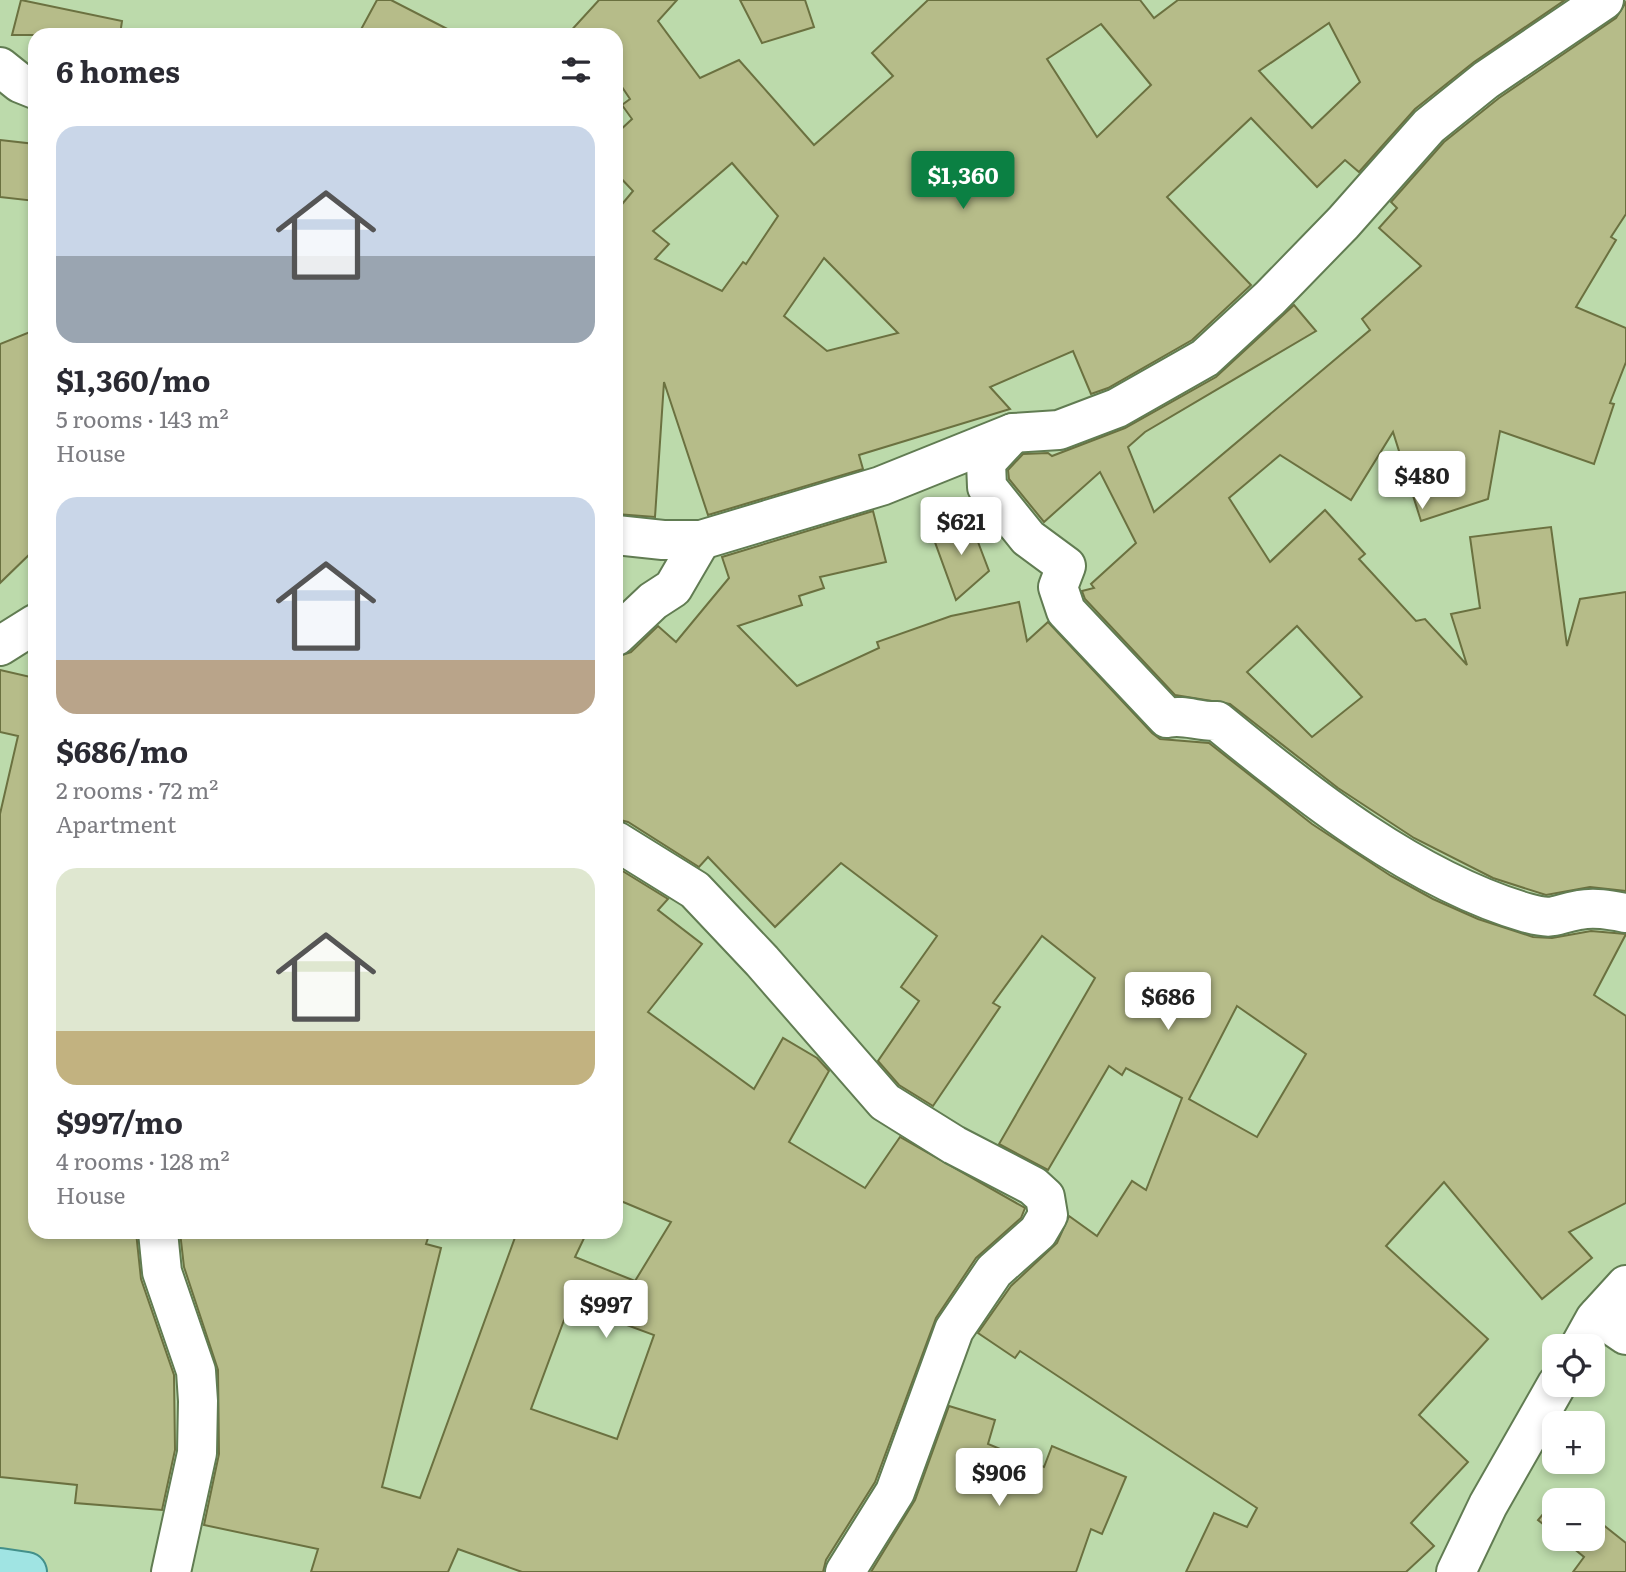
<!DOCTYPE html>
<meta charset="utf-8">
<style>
body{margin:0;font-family:Literata,serif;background:#f7f7f7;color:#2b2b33;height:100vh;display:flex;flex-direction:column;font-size:26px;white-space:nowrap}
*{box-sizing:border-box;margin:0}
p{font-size:23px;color:#7c7c81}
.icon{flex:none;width:38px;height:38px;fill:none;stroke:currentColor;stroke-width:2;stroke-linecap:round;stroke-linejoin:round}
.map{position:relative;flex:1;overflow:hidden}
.sheet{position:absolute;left:28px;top:28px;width:595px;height:1211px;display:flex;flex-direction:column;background:#fff;border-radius:21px;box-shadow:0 4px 10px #0003}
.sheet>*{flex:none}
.buttons{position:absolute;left:1542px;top:1334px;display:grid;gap:14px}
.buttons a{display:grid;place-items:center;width:63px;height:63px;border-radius:14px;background:#fff;box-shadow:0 4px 10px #0003;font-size:35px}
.price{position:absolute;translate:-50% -60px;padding:0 16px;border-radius:7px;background:#fff;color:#222;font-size:23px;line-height:46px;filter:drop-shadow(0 2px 4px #0008)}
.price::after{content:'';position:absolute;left:50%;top:42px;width:21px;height:16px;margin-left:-10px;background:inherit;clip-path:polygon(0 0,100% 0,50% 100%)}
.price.current{background:#0b8043;color:#fff}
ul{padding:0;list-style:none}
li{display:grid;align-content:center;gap:14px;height:371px;padding:0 28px}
li span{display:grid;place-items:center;height:217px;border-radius:21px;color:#555}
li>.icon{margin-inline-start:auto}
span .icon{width:126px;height:126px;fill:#fffc;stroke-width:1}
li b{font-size:30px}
h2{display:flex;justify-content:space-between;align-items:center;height:84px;padding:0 28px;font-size:30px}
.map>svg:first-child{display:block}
</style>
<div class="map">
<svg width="1626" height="1572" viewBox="0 0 1626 1572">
<rect width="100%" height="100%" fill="#bcdaab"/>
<g fill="#b6bc89" stroke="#6b7140" stroke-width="2" fill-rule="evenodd">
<path d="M21 0 122 21 120 35H12Z"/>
<path d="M377 0H391L459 35H358Z"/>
<path d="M599 0H677L658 21 700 78 739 60 814 145 893 76 872 53 928 0H1140L1154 18 1178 0H1565L1474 62 1415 109 1359 172 1345 160 1317 187 1251 118 1167 197 1251 285 1192 340 1108 388 1091 394 1073 351 990 387 1010 409 859 455 863 469 708 515 664 382 655 517 616 514V197L623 203 633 191 616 173V134L632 119 622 105 630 99 616 78V35H567ZM1329 23 1360 82 1312 128 1259 71ZM1101 24 1151 85 1097 137 1047 59ZM732 163 778 216 746 264 743 262 722 291 655 259 669 244 653 231ZM824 258 898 333 827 351 784 316Z"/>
<path d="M740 0H805L814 27 762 43Z"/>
<path d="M1626 2V214L1611 237 1616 240 1576 307 1626 328V362L1610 403 1614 404 1594 464 1500 431 1488 499 1421 521 1393 432 1351 500 1280 455 1229 498 1270 562 1325 510 1365 554 1359 559 1416 621 1425 619 1467 665 1451 614 1480 608 1470 537 1551 527 1567 646 1580 599 1626 592V891L1590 887 1546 895 1493 878 1414 838 1338 788 1230 704 1175 695 1085 599 1082 591 1094 588 1091 584 1136 543 1100 472 1044 522 1009 479 1008 470 1023 454 1048 453 1052 456 1125 428 1216 377 1294 305 1316 331 1145 432 1128 447 1154 512 1370 330 1362 319 1421 266 1379 228 1397 208 1391 202 1444 142 1499 98 1616 18ZM1297 626 1362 697 1312 737 1247 672Z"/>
<path d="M0 140 35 144V201L0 197Z"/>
<path d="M35 330V549L0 583V344Z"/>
<path d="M873 511 886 562 820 577 824 588 799 596 802 605 738 626 797 686 879 648 877 642 951 616 1019 602 1027 641 1048 622 1152 733 1160 739 1209 743 1312 824 1391 876 1433 899 1478 919 1533 937 1552 938 1591 931 1626 934 1594 995 1626 1016V1203L1569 1232 1592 1258 1542 1299 1444 1182 1386 1246 1488 1339 1419 1415 1468 1462 1411 1523 1434 1546 1406 1572H1186L1214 1513 1247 1527 1257 1508 1020 1351 1015 1358 978 1333 1011 1286 1057 1243 1069 1216 1097 1236 1132 1181 1146 1190 1182 1098 1126 1068 1122 1075 1109 1066 1048 1170 999 1144 1095 978 1042 936 993 1003 1000 1007 933 1106 899 1085 878 1061 919 1001 901 987 937 936 841 863 775 927 708 857 699 867 628 822 616 819V657L631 652 658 626 676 642 729 578 722 557ZM1237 1006 1306 1054 1257 1137 1189 1099Z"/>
<path d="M970 521 989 571 956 600 932 534Z"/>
<path d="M0 670 35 678V1232H136L141 1279 174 1375 175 1450 162 1510 75 1503 77 1485 0 1477V814L18 736 0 732Z"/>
<path d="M616 867 668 899 658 910 702 944 648 1012 754 1089 783 1038 817 1058 829 1071 789 1142 865 1188 900 1137 1025 1208 1021 1218 976 1258 936 1318 875 1482 826 1560 823 1572H522L458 1549 448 1572H311L318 1549 204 1525 219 1454 218 1370 184 1267 180 1232H430L426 1244 441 1248 382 1487 420 1498 517 1232H587L575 1257 635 1281 671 1222 616 1199ZM570 1304 654 1335 617 1439 531 1409Z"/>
<path d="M949 1406 995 1420 988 1444 1044 1467 1052 1446 1126 1477 1102 1534 1091 1529 1076 1572H871L915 1500Z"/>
<path d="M1554 1501V1533L1538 1520Z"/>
<path d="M1592 1516 1626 1543V1572H1573L1584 1557 1561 1538H1592Z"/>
</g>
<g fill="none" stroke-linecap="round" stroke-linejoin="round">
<g stroke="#617c52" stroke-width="42">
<g id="minor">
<path d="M0 67 20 83 35 89"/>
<path d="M1013 433 986 462 987 487 1028 538 1066 566 1058 587 1066 611 1167 718C1185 714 1198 722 1217 721 1307 795 1414 880 1527 913 1556 921 1554 914 1579 910 1595 907 1610 910 1626 913"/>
<path d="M616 535 663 540H701L881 486 1013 433 1059 430 1117 408 1205 358 1270 298 1343 223 1429 126 1486 80 1604 0"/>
<path d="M616 636 653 601 673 588 701 540"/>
<path d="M0 646 35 624"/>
<path d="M616 841 695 890 762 961 885 1102 954 1145 1033 1186 1045 1197 1048 1215 1038 1232 994 1271 954 1330 895 1492 845 1572"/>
<path d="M158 1232 162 1272 196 1371 198 1401 197 1453 171 1572"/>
<path d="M1598 1316 1626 1335"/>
<path d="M1580 1346 1595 1319 1626 1285"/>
<path d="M1456 1572 1488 1505 1557 1384"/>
</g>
</g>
<g stroke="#43908a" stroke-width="42">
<path id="major" d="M0 1568 27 1572"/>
</g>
<use href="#minor" stroke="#fff" stroke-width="38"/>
<use href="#major" stroke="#a0e4e3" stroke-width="38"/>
</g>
</svg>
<div class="buttons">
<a><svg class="icon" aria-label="locate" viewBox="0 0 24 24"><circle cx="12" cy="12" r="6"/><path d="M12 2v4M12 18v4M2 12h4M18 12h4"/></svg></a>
<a>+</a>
<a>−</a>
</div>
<b class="price current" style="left:963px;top:211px">$1,360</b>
<b class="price" style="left:1422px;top:511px">$480</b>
<b class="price" style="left:961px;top:557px">$621</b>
<b class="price" style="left:1168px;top:1032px">$686</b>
<b class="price" style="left:606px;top:1340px">$997</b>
<b class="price" style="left:999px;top:1508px">$906</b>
<section class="sheet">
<h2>6 homes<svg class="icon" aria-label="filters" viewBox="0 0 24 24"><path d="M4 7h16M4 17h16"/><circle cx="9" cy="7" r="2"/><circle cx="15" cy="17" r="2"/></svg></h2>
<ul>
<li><span style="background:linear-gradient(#c9d6e8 60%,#9aa5b1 0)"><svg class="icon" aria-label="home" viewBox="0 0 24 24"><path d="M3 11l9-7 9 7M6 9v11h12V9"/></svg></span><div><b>$1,360/mo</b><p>5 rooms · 143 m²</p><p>House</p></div></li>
<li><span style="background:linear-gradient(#c9d6e8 75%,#b9a48a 0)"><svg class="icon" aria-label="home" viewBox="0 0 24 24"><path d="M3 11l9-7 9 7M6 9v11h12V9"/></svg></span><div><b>$686/mo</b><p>2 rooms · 72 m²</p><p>Apartment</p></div></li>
<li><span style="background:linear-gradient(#dfe7d0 75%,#c2b280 0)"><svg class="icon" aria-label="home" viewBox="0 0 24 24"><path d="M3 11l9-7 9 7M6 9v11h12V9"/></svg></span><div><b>$997/mo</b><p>4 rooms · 128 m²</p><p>House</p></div></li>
</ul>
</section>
</div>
